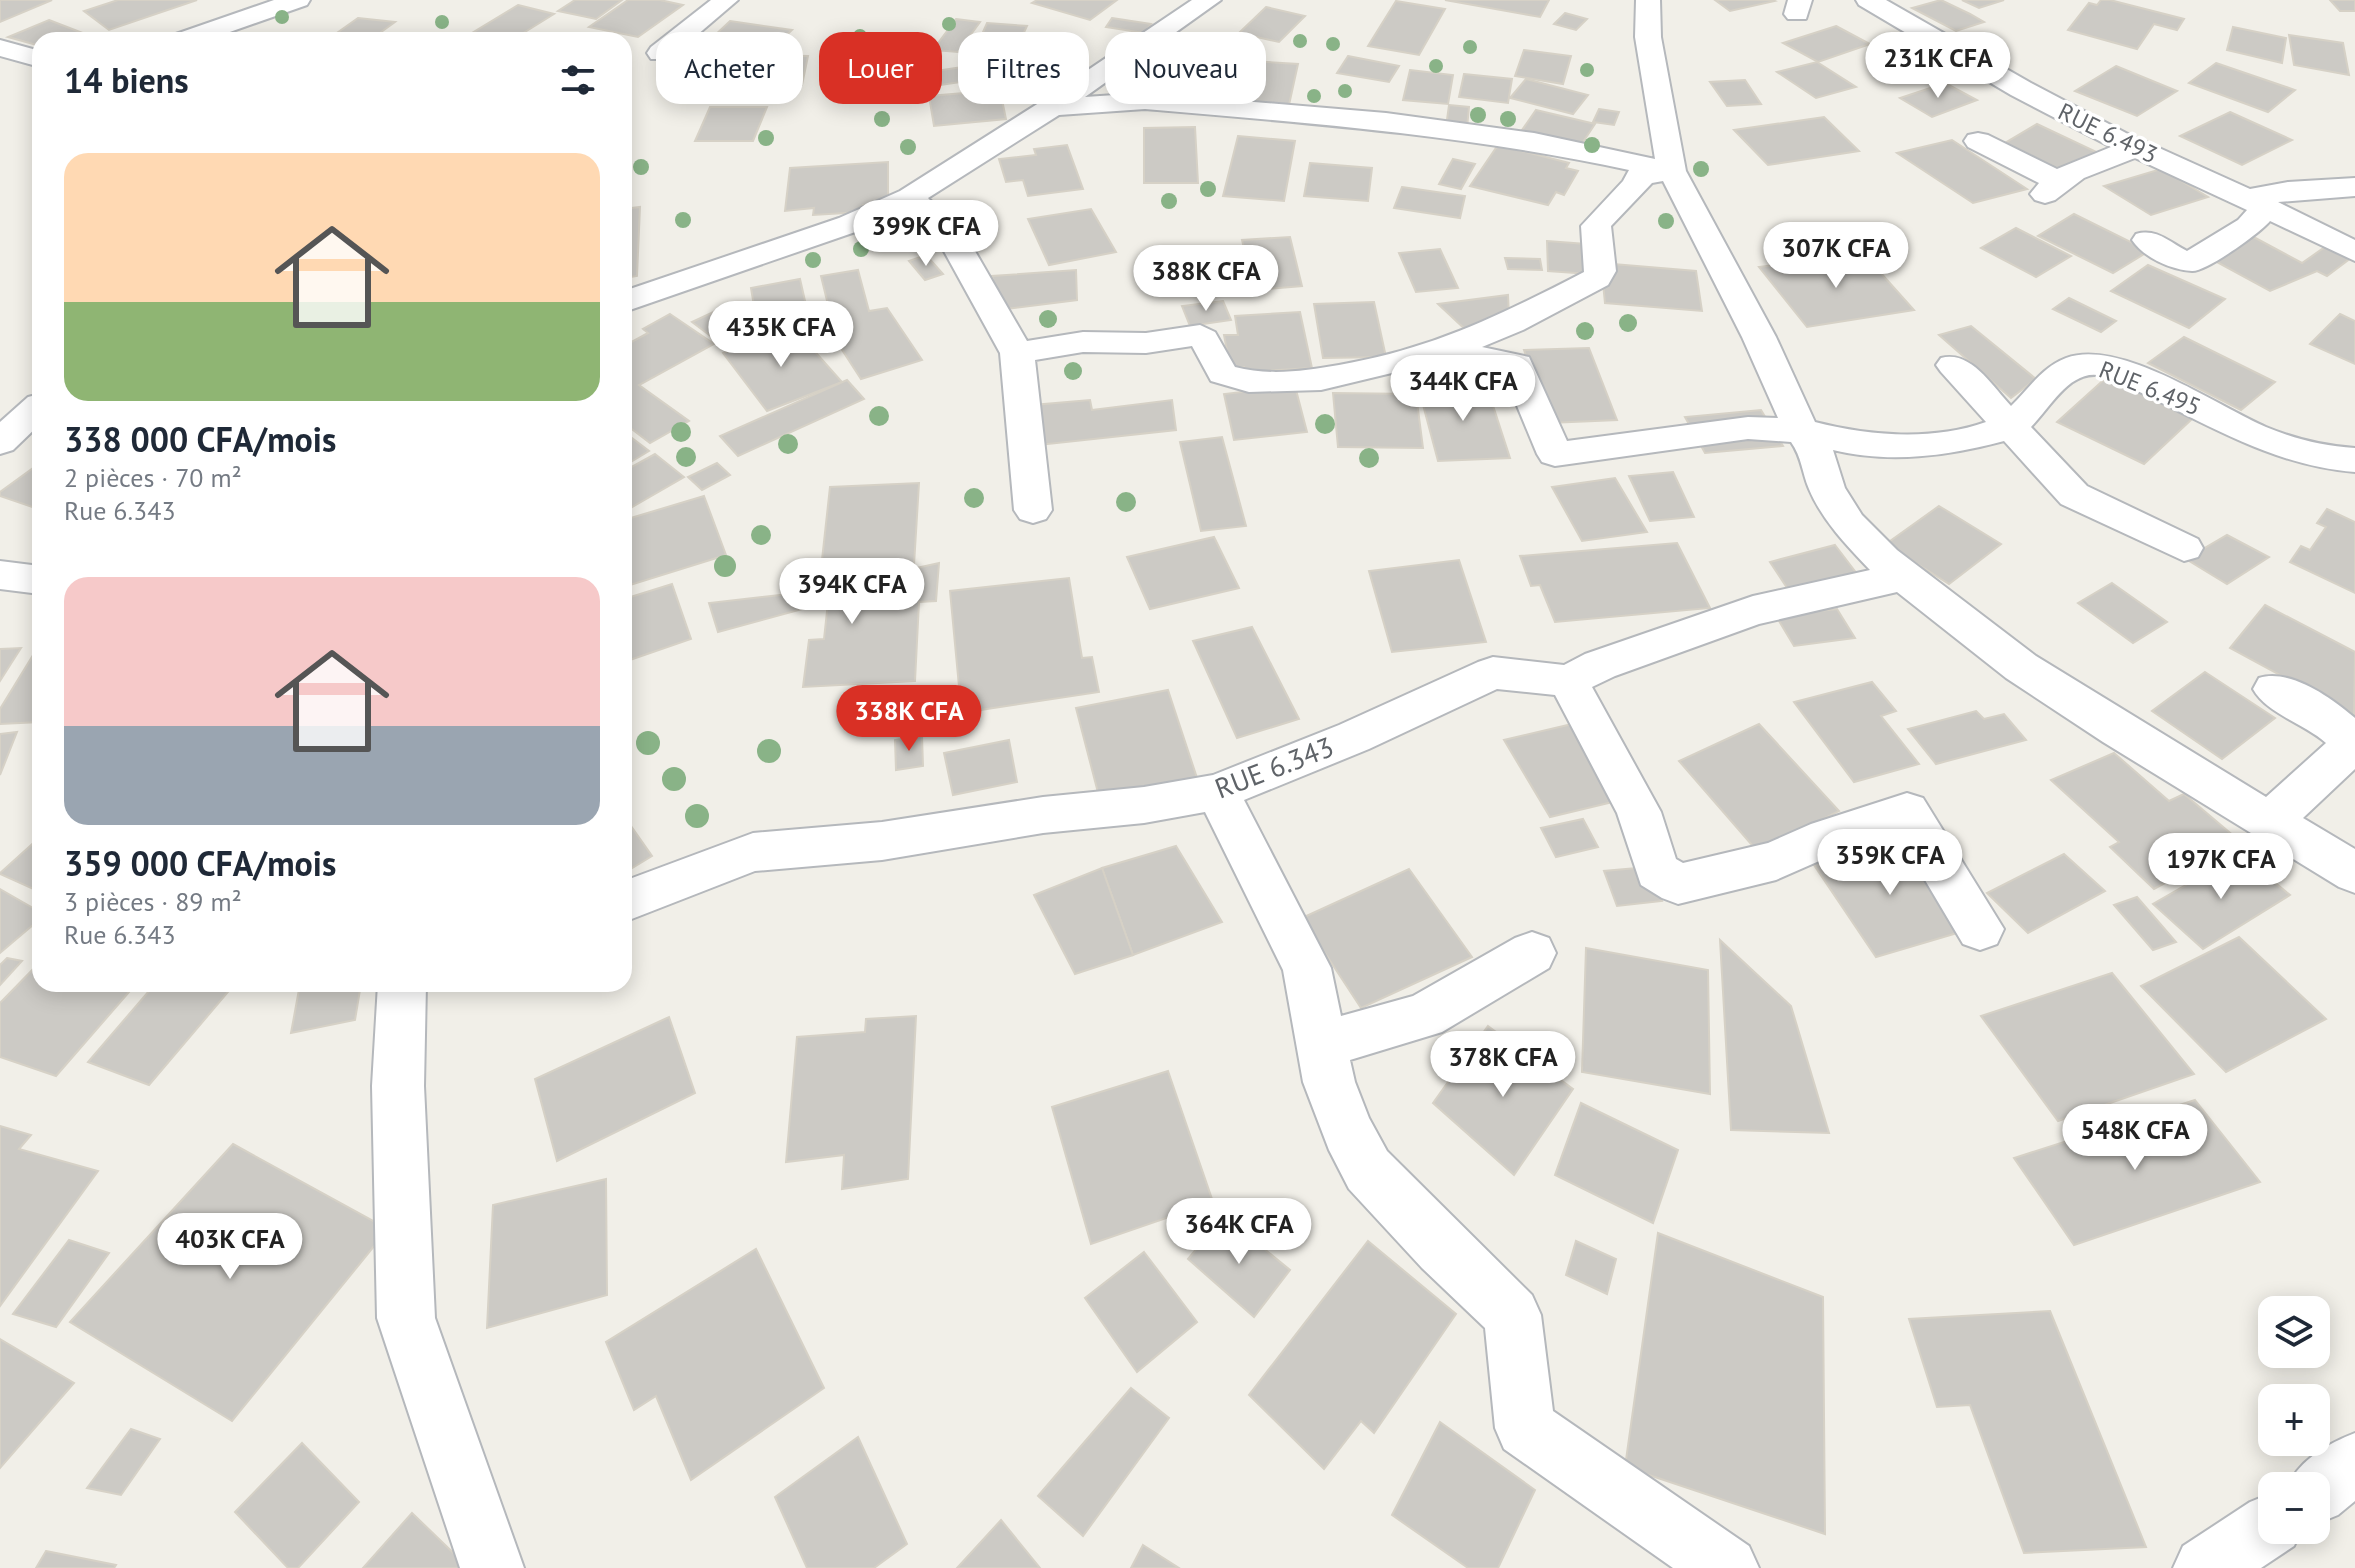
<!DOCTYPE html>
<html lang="fr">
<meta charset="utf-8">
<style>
body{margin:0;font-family:"PT Sans",sans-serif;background:#f6f6f7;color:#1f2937;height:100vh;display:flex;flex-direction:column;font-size:30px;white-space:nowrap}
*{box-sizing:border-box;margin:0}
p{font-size:26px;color:#747a83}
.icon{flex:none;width:44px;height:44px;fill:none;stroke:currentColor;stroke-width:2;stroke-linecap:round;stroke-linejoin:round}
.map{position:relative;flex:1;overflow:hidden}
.side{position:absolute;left:32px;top:32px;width:600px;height:960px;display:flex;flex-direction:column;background:#fff;border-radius:24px;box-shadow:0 4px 20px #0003}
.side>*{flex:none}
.hud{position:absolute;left:656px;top:32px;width:760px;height:72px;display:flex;gap:16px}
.buttons{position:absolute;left:2258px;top:1296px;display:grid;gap:16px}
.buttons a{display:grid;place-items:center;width:72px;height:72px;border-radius:16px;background:#fff;box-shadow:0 4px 20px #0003;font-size:40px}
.price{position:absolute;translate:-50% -68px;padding:0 18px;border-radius:28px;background:#fff;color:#222;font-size:26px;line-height:52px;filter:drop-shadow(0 2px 4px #0008)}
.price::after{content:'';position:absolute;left:50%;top:48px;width:24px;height:18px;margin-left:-12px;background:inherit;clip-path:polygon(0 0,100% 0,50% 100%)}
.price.current{background:#d93025;color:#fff}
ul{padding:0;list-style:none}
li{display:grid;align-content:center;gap:16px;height:424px;padding:0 32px}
li span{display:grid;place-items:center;height:248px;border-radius:24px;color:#555}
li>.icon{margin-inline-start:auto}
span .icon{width:144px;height:144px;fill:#fffc;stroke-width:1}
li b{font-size:34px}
h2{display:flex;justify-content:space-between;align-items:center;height:96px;padding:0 32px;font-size:34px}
.tag{padding:0 28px;border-radius:24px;background:#fff;box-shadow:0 4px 20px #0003;font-size:28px;line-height:72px}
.tag.current{background:#d93025;color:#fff}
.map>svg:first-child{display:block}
</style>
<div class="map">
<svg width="2355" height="1568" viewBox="0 0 2355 1568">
<rect width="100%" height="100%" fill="#f1efe8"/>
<g fill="#cccac5" stroke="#d6d1c6" stroke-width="2">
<path d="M0 0H52L0 22Z"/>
<path d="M118 0H197L109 30 84 11Z"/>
<path d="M575 0H622L596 19 558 11Z"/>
<path d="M628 0H660L683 5 638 37 589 27Z"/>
<path d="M1037 0H1117L1090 20 1032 3Z"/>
<path d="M1445 0H1549L1540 17Z"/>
<path d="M1715 0H1773L1775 1 1730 11Z"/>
<path d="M1941 0 1970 14 1984 22 1956 31 1912 8Z"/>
<path d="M1962 0H2004L1979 8Z"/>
<path d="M2101 0H2110L2184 19 2177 30 2154 24 2137 49 2068 30 2089 3 2097 5Z"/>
<path d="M2330 0H2355V11H2340Z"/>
<path d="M1396 1 1445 9 1419 55 1368 46Z"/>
<path d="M518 5 554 14 512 40 472 33Z"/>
<path d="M1266 7 1305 16 1279 42 1239 33Z"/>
<path d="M1565 13 1587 19 1576 30 1554 24Z"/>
<path d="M358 18 395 22 370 40H327Z"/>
<path d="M1112 18 1151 24 1144 33 1106 27Z"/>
<path d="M956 19 980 22 958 52 933 50Z"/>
<path d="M49 20 88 35 76 40H40V46L8 37Z"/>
<path d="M730 21 792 30 775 46 713 37Z"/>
<path d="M987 23 1027 26 1015 52 975 50Z"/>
<path d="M1836 26 1870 44 1818 62 1783 43Z"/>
<path d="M2233 27 2286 38 2282 63 2227 50Z"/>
<path d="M2289 35 2343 43 2349 75 2294 65Z"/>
<path d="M1205 39 1246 42 1230 98 1186 95Z"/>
<path d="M1524 50 1571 56 1563 84 1515 76Z"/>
<path d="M1040 54 1042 74 1017 75 1015 56Z"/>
<path d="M734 55 808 56 802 85 740 86 743 78 723 77Z"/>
<path d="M1348 56 1399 66 1389 82 1337 73Z"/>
<path d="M1251 61 1298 64 1289 105 1241 101Z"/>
<path d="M1817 62 1856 87 1816 98 1777 72Z"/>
<path d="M2216 63 2295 90 2268 112 2189 83Z"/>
<path d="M968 66 974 80 921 88 916 74Z"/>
<path d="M2116 66 2177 91 2137 116 2075 91Z"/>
<path d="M1410 70 1453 75 1448 104 1403 100Z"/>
<path d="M1464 74 1512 79 1508 103 1459 97Z"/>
<path d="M1526 79 1588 95 1573 114 1510 98Z"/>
<path d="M1745 80 1761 104 1727 106 1710 82Z"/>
<path d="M1945 83 1977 100 1932 117 1900 98Z"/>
<path d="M1000 90 1006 119 934 126 929 96Z"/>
<path d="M1449 105 1469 107 1467 128 1446 127Z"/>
<path d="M710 107H767L753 141H695Z"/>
<path d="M1599 109 1619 112 1614 125 1593 122Z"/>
<path d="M1536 110 1595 124 1579 148 1520 133Z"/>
<path d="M2230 112 2292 140 2242 165 2180 136Z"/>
<path d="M1824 117 1859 151 1768 165 1734 130Z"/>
<path d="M2037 124 2105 156 2072 175 2005 143Z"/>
<path d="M1195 127 1198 183H1144V128Z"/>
<path d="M1238 136 1295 141 1284 201 1223 196Z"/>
<path d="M1952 140 2027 189 1973 203 1897 153Z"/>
<path d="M1067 145 1083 189 1028 196 1023 180 1006 182 999 159 1036 155 1034 149Z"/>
<path d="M1498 145 1569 163 1566 168 1578 171 1564 195 1556 192 1548 205 1470 186Z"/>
<path d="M1453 159 1475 164 1461 189 1439 184Z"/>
<path d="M888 162V204L863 205 862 212 813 215 814 208 785 211 790 168Z"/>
<path d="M1310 163 1372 168 1368 201 1304 196Z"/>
<path d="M2161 169 2208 197 2151 215 2104 186Z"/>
<path d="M1402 187 1465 196 1460 218 1394 208Z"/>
<path d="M640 207 637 276 624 278V209Z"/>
<path d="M1091 209 1116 252 1049 265 1028 219Z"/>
<path d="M2074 214 2149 251 2113 273 2038 236Z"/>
<path d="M2016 228 2071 256 2036 277 1981 248Z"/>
<path d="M2248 234 2302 263 2325 247 2351 258 2327 276 2317 271 2270 291 2204 255Z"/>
<path d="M1290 237 1302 286 1254 290 1242 240Z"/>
<path d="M1547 241 1586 244 1589 274 1548 271Z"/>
<path d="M1202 247 1209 278 1180 281 1174 249Z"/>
<path d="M1440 249 1458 288 1416 292 1399 253Z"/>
<path d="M1863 253 1914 310 1807 327 1759 267Z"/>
<path d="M926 255 943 274 925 280 909 261Z"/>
<path d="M1505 258 1540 259 1542 270 1508 269Z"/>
<path d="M1601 263 1696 271 1702 311 1605 303Z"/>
<path d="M2148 265 2225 299 2189 328 2111 291Z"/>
<path d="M858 270 869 311 887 308 922 360 861 379 822 319 831 317 821 276Z"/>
<path d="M1076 270 1077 300 999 310 992 276Z"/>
<path d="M800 279 808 314 757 324 751 288Z"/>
<path d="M1508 295 1509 316 1467 331 1438 304Z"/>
<path d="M2069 298 2116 321 2101 332 2053 309Z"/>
<path d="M1223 301 1231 320 1190 326 1182 306Z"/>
<path d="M1374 302 1386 357 1323 358 1314 304Z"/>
<path d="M720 309 755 334 728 349 692 322Z"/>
<path d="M1300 312 1312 368 1245 372 1244 367H1230L1224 335H1238L1235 316Z"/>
<path d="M670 314 714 344 639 385 689 421 650 443 624 423V346L648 333 643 329Z"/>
<path d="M2340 314 2355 321V364L2310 344Z"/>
<path d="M1971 326 2036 379 2011 398 1939 335Z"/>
<path d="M793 327 842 382 767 411 723 353Z"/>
<path d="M2184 337 2275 382 2241 410 2148 363Z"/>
<path d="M1589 348 1617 420 1549 423 1524 350Z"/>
<path d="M2107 377 2192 419 2144 464 2057 422Z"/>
<path d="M847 380 864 399 738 456 720 436Z"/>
<path d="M1486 384 1510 458 1438 461 1418 386Z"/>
<path d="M1295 386 1307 432 1234 440 1224 394Z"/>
<path d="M1333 393 1416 394 1423 448 1338 447Z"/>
<path d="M1090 400 1092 410 1172 400 1176 430 1039 445 1033 405Z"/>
<path d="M1761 410 1783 446 1705 453 1685 417Z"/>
<path d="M624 432 649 451 624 466Z"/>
<path d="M1222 437 1246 526 1201 531 1180 442Z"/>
<path d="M655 454 684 477 627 510 624 508V471Z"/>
<path d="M40 463V501L32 507 0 496V492Z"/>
<path d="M717 463 730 475 702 490 688 477Z"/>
<path d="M1673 472 1694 517 1650 521 1629 476Z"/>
<path d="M1615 478 1647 532 1582 541 1552 487Z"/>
<path d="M919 483 914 565 821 569 830 487Z"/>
<path d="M704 496 726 555 624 587V520Z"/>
<path d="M1939 506 2001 544 1949 584 1886 544Z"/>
<path d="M2327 509 2355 522V593L2290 562 2301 546 2310 550 2326 527 2317 523Z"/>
<path d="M2227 535 2269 557 2227 584 2186 559Z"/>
<path d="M1214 537 1239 588 1150 609 1127 557Z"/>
<path d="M1677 543 1710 608 1555 622 1540 585 1531 586 1520 556Z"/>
<path d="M1835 545 1861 579 1791 594 1770 562Z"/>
<path d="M1459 560 1486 642 1392 652 1369 571Z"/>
<path d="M939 563 936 601 919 602 915 681 803 687 809 640 824 639 828 602 718 632 709 603 807 592Z"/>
<path d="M1069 578 1082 658 1092 657 1099 692 967 712 964 696 960 697 950 591Z"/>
<path d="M2112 583 2167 622 2133 643 2078 603Z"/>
<path d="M672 584 691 639 624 662V599Z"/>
<path d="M2265 605 2355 652 2354 715 2230 648Z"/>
<path d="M1837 609 1855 638 1794 646 1776 616Z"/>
<path d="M1252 627 1299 719 1237 738 1193 641Z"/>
<path d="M38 647H40V722L0 724V709Z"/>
<path d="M21 648 0 681V649Z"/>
<path d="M2205 672 2275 718 2222 759 2152 711Z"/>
<path d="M1872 682 1896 711 1881 716 1919 764 1854 782 1794 702Z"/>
<path d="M1168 690 1200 787 1102 808 1076 708Z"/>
<path d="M1976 711 1984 719 2004 714 2026 740 1936 764 1908 729Z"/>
<path d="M1585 721 1625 799 1550 817 1504 740Z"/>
<path d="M1759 724 1839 811 1758 852 1679 761Z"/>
<path d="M17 732 0 775V734Z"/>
<path d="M922 736 923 766 896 770 895 740Z"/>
<path d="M1009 740 1017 782 953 795 944 753Z"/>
<path d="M2114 753 2169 801 2184 794 2241 842 2154 889 2110 847 2119 842 2051 780Z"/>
<path d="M624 816 652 856 624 873Z"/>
<path d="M1583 819 1598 847 1556 857 1541 828Z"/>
<path d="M40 837V892L0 874V873Z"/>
<path d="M1901 837 1971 929 1876 957 1812 862Z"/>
<path d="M1176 846 1222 922 1133 955 1102 868Z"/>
<path d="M2064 854 2105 891 2028 933 1987 893Z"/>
<path d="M2240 854 2290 895 2203 949 2153 904Z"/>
<path d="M1648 867 1662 901 1617 906 1604 871Z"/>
<path d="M1102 868 1133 955 1075 974 1034 895Z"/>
<path d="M1409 869 1472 957 1361 1008 1302 918Z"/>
<path d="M0 889 40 912V919L0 953Z"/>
<path d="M2137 897 2176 942 2153 950 2114 905Z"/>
<path d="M2239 937 2326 1019 2226 1072 2141 986Z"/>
<path d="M1720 940 1791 1006 1829 1133 1731 1130Z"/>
<path d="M1586 948 1708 970 1710 1094 1582 1072Z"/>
<path d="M7 958 22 961 0 985V965Z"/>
<path d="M40 962V984H136L56 1076 0 1057V1003Z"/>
<path d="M2112 973 2194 1074 2058 1121 1981 1016Z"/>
<path d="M155 984 233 986 149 1085 88 1062Z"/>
<path d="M300 984H361L355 1020 291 1033Z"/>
<path d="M916 1016 908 1179 842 1189 844 1155 786 1162 797 1037 865 1032 866 1019Z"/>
<path d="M669 1017 695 1093 557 1161 535 1079Z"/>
<path d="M1488 1026 1573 1089 1514 1175 1433 1103Z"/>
<path d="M1168 1071 1213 1202 1091 1244 1052 1107Z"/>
<path d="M2195 1100 2260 1182 2074 1245 2014 1158Z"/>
<path d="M1581 1103 1678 1150 1653 1223 1555 1175Z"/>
<path d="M0 1126 31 1135 19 1149 98 1171 0 1306Z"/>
<path d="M233 1144 388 1229 232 1421 70 1322Z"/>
<path d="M606 1179 607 1295 487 1328 493 1205Z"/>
<path d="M1224 1216 1290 1270 1254 1317 1188 1259Z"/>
<path d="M1658 1233 1823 1297 1825 1534 1625 1467Z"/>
<path d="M69 1240 109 1253 56 1327 13 1314Z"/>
<path d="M1368 1241 1456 1314 1374 1433 1361 1421 1324 1469 1249 1395Z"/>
<path d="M1576 1241 1616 1259 1607 1294 1566 1275Z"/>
<path d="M756 1249 824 1388 691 1480 656 1396 634 1410 606 1342Z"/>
<path d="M1144 1252 1197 1322 1137 1372 1085 1298Z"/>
<path d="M2050 1311 2146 1547 2024 1553 1970 1405 1937 1407 1909 1319Z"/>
<path d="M0 1339 74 1383 0 1468Z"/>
<path d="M1131 1388 1169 1418 1083 1536 1038 1496Z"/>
<path d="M1440 1422 1535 1490 1498 1568H1468L1392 1515Z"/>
<path d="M131 1429 160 1439 121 1495 87 1488Z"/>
<path d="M858 1437 907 1544 874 1568H807L775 1497Z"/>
<path d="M302 1443 359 1502 298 1568H288L235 1512Z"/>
<path d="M412 1513 469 1568H363Z"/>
<path d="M1001 1520 1040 1568H957Z"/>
<path d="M1143 1545 1179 1568H1131Z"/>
<path d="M46 1551 116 1565 114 1568H36Z"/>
</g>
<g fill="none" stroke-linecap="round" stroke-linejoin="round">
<g stroke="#b5b8bc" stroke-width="4">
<g id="minor">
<path d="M274 0H310L307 5 207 40H169L173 35Z"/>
<path d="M711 0H738L669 59H651L647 53 651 47Z"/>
<path d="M1192 0H1221L1085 97 1145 93 1386 113 1534 133 1655 159 1635 37 1636 0H1660L1661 37 1686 171 1776 337 1815 422C1869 436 1933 441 1986 422L1941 372 1936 365 1941 358C1971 350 1992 386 2011 406 2029 389 2042 367 2066 358 2120 338 2215 405 2266 427 2295 439 2323 446 2355 448V472C2262 465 2190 412 2106 377 2072 365 2052 406 2031 427L2087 486 2198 539 2203 548 2198 557 2184 561 2061 504 2004 441C1948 456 1890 464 1833 450L1845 488 1862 515 1897 550 2036 656 2266 797 2326 743C2305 724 2267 714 2253 689L2259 678C2290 668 2332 698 2355 718V769L2303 818 2355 849V893L2339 887 2103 742 2006 678 1897 592 1759 624 1615 676 1592 687 1661 812 1676 859 1683 863 1768 843 1811 824 1907 793 1923 798 2004 929 1997 944 1980 950 1963 944 1897 833 1842 851 1776 880 1678 904 1662 898 1641 885 1617 813 1555 695 1497 689 1369 749 1244 800 1331 968 1341 1016 1413 996 1515 938 1532 932 1549 938 1556 953 1549 968 1442 1032 1350 1060 1355 1082 1369 1118 1387 1151 1532 1295 1541 1315 1553 1411 1749 1546 1759 1568H1673L1504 1449 1495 1428 1485 1328 1422 1268 1349 1189 1329 1150 1303 1082 1283 970 1205 812 1144 823 1043 833 882 860 755 871 624 922V881L753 833 882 822 1043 797 1144 787 1213 775 1339 725 1478 662 1493 657 1564 665 1585 654 1753 596 1870 570C1847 546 1822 520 1809 489 1802 473 1802 457 1791 442L1748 439 1555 466 1542 462 1537 454 1503 372 1450 359 1321 390 1249 392 1211 381 1192 346 1146 353 1083 352 1035 360 1052 510 1046 519 1033 523 1020 519 1014 510 1000 353 940 244 906 210 861 230 624 312V291L839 218 900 191 1042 101ZM1145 109C1309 123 1467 135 1629 170L1623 181 1581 226 1584 272C1501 315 1432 349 1339 365 1305 371 1269 376 1235 367L1215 332 1200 325 1146 333 1083 332 1027 341 968 239 928 198 1059 115ZM1663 181 1742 337 1778 418 1748 417 1567 441 1529 357 1482 347 1523 330 1608 285 1616 271 1611 226 1652 183Z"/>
<path d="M1788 0H1812L1806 19H1788L1784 14Z"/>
<path d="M1856 0H1886L2031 83 2126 133 2250 189 2288 182 2355 178V196L2278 202 2355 240V261L2270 221C2260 233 2206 272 2192 271 2171 270 2143 257 2132 240L2136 234C2157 228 2169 242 2187 251L2238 220 2247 210 2135 158 2084 178 2055 200 2045 203 2035 200 2030 194 2039 183 1968 147 1964 141 1968 135 1978 133 1988 135 2057 169 2111 147 2011 95 1859 5Z"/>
<path d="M0 561 40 566V594L0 589Z"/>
<path d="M378 984H426L424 1086 435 1318 524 1568H460L377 1318 372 1086Z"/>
<path d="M2355 1433V1501L2338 1515 2316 1524V1486H2288C2299 1460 2329 1443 2355 1433Z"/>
<path d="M2272 1493V1530H2301L2294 1546 2261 1568H2173L2183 1546 2250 1502Z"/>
</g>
</g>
<g stroke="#b5b8bc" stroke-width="4">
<g id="tertiary">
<path d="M0 40 40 51V67L0 56Z"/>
<path d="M40 394V424L13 450 0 454V422L28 397Z"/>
</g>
</g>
<use href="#minor" fill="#fff" fill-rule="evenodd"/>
<use href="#tertiary" fill="#fff" fill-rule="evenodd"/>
</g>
<g fill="#89b387">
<circle cx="282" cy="17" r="7"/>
<circle cx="442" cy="22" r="7"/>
<circle cx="949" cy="24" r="7"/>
<circle cx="860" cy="36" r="7"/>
<circle cx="1300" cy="41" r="7"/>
<circle cx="1333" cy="44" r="7"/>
<circle cx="1470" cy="47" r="7"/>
<circle cx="1436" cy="66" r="7"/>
<circle cx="1587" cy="70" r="7"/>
<circle cx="1345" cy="91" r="7"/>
<circle cx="1314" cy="96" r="7"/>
<circle cx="1478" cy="115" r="8"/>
<circle cx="882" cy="119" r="8"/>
<circle cx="1508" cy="119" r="8"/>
<circle cx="766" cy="138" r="8"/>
<circle cx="1592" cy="145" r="8"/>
<circle cx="908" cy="147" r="8"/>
<circle cx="641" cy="167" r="8"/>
<circle cx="1701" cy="169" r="8"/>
<circle cx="1208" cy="189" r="8"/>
<circle cx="1169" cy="201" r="8"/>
<circle cx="683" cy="220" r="8"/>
<circle cx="1666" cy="221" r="8"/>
<circle cx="915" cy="242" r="8"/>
<circle cx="861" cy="249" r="8"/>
<circle cx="813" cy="260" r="8"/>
<circle cx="1209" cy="282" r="9"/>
<circle cx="1048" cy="319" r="9"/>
<circle cx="1628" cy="323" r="9"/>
<circle cx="1585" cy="331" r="9"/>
<circle cx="1073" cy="371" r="9"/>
<circle cx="879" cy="416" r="10"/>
<circle cx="1325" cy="424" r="10"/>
<circle cx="681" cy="432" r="10"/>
<circle cx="788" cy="444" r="10"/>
<circle cx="686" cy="457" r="10"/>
<circle cx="1369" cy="458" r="10"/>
<circle cx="974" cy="498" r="10"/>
<circle cx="1126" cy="502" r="10"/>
<circle cx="761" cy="535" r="10"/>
<circle cx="725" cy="566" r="11"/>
<circle cx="648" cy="743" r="12"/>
<circle cx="769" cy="751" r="12"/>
<circle cx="674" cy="779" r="12"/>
<circle cx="697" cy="816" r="12"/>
</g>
<g text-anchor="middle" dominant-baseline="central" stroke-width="7" stroke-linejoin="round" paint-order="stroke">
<g font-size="24" fill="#5f6368" stroke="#fff">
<text transform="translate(2108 133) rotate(26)">RUE 6.493</text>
<text transform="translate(2150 388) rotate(22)">RUE 6.495</text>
</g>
<g font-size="28" fill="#5f6368" stroke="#fff">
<text transform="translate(1274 767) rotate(-21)">RUE 6.343</text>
</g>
</g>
</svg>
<div class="buttons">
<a><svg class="icon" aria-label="layers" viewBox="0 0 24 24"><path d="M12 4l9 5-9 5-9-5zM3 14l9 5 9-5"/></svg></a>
<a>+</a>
<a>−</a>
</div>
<b class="price" style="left:1938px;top:100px">231K CFA</b>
<b class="price" style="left:926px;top:268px">399K CFA</b>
<b class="price" style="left:1836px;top:290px">307K CFA</b>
<b class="price" style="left:1206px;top:313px">388K CFA</b>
<b class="price" style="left:781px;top:369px">435K CFA</b>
<b class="price" style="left:1463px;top:423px">344K CFA</b>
<b class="price" style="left:852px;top:626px">394K CFA</b>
<b class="price current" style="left:909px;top:753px">338K CFA</b>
<b class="price" style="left:1890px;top:897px">359K CFA</b>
<b class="price" style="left:2221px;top:901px">197K CFA</b>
<b class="price" style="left:1503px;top:1099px">378K CFA</b>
<b class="price" style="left:2135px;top:1172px">548K CFA</b>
<b class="price" style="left:1239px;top:1266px">364K CFA</b>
<b class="price" style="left:230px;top:1281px">403K CFA</b>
<div class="hud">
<a class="tag">Acheter</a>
<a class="tag current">Louer</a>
<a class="tag">Filtres</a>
<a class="tag">Nouveau</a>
</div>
<section class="side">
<h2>14 biens<svg class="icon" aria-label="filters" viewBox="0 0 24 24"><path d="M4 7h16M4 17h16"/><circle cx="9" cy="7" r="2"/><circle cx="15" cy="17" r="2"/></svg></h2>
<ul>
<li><span style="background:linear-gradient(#ffd9b3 60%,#8fb573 0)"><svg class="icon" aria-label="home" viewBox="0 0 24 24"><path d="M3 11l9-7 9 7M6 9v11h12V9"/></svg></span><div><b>338 000 CFA/mois</b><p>2 pièces · 70 m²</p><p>Rue 6.343</p></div></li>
<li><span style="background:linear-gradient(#f6c9c9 60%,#9aa5b1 0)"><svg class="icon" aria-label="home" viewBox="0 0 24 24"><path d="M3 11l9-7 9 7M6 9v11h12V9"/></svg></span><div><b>359 000 CFA/mois</b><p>3 pièces · 89 m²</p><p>Rue 6.343</p></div></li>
</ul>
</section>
</div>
